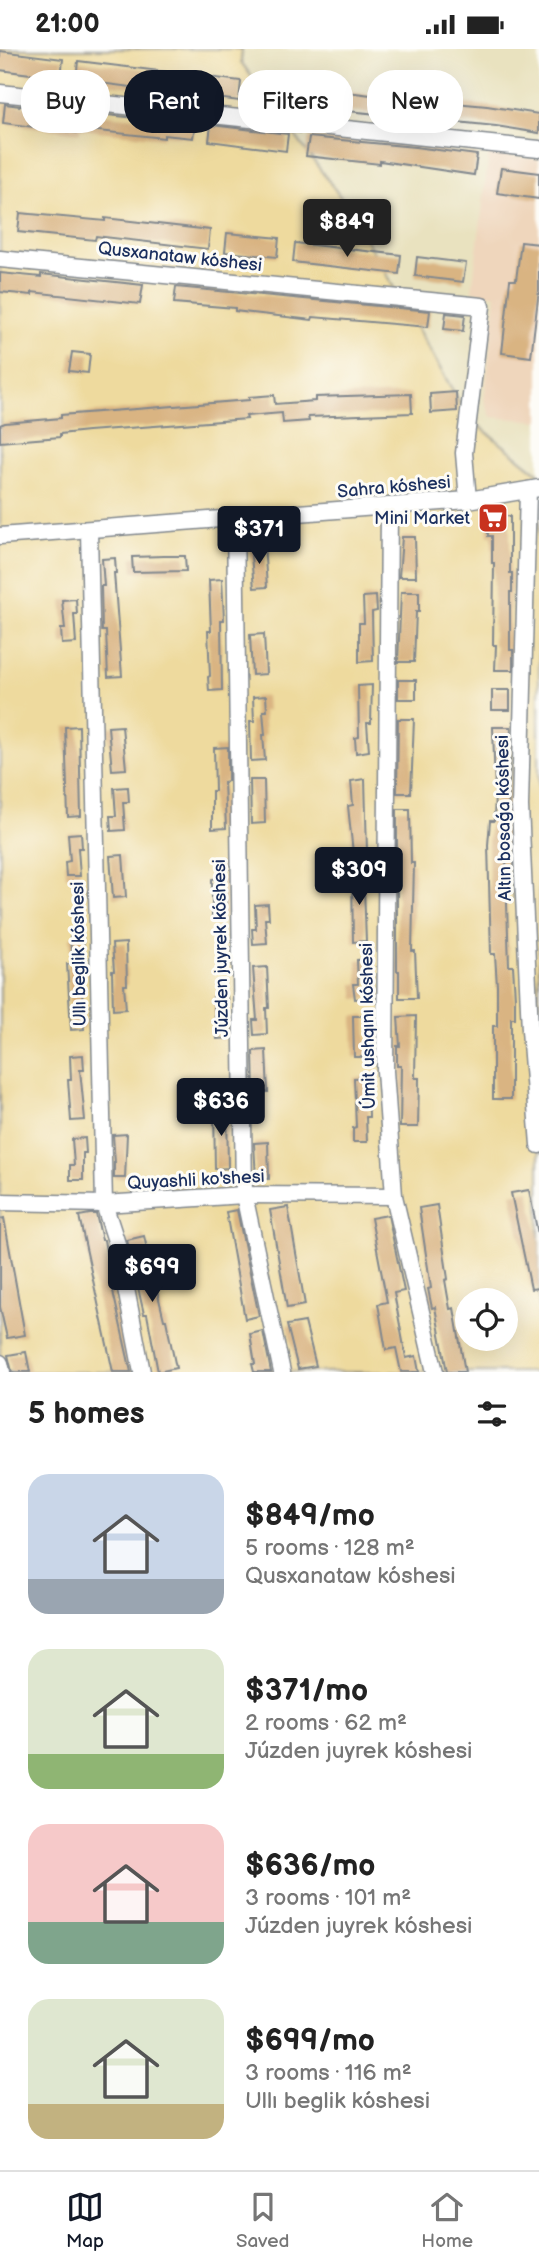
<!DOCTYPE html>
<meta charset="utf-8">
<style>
body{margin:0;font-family:"Balsamiq Sans",sans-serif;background:#f2f2f2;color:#222;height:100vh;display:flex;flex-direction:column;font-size:26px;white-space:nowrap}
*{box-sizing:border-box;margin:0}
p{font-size:23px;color:#767676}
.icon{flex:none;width:38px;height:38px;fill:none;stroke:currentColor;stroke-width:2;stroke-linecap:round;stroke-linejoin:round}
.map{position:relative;height:1323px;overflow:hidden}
.sheet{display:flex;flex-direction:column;background:#fff;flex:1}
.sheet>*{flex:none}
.hud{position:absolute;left:21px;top:21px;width:497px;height:63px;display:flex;gap:14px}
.fabs{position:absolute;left:455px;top:1239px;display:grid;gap:14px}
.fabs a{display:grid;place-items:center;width:63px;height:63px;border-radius:50%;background:#fff;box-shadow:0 7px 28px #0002;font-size:35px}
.price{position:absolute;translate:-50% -60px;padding:0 16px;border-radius:7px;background:#111827;color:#fff;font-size:23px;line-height:46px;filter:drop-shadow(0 2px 4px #0008)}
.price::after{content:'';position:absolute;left:50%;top:42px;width:21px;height:16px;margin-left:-10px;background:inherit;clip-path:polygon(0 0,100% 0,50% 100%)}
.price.active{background:#222;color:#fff}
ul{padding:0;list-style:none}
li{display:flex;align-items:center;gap:21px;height:175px;padding:0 28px}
li span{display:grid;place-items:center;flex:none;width:196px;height:140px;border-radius:21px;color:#555}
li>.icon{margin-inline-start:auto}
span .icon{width:84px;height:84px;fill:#fffc;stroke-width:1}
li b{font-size:30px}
h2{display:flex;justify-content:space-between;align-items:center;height:84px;padding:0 28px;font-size:30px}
.chip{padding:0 24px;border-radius:28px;background:#fff;box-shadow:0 7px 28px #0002;font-size:24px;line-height:63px}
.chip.active{background:#111827;color:#fff}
.status{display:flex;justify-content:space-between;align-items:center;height:49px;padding:0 35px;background:#fff;direction:ltr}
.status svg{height:19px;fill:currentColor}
.dock{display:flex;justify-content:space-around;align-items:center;height:98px;border-top:2px solid #e0e0e0;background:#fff;font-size:19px;color:#767676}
.dock a{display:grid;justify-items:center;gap:4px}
.dock .active{color:#111827}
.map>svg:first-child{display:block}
</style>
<div class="status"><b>21:00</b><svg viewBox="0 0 49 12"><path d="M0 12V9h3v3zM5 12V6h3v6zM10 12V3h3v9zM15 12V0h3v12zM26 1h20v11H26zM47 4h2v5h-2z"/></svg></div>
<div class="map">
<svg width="539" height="1323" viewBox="0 0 539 1323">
<rect width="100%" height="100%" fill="#fdfcf7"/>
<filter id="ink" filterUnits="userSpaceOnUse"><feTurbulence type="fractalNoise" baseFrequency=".0143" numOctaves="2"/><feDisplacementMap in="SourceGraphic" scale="14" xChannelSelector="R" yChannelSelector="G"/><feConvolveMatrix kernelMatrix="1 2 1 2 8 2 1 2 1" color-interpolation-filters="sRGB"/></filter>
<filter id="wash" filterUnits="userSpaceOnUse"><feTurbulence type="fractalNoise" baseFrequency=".00686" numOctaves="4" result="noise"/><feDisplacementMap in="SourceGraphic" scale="28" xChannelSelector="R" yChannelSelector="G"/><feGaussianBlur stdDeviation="1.57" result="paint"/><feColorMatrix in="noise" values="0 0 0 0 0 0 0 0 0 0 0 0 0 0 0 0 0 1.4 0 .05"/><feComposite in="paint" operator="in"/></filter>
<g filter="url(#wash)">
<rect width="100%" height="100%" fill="#e9e2bf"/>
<path fill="#efd6bc" d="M489 105 539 110V372L491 368 484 350 496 246 472 242Z"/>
<path fill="#eeda9e" stroke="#84847e" stroke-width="2" fill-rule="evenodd" d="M0 0H242L241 13 347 157 468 368 539 425V1323H0ZM467 1251H506V1290H467Z"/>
<g id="blocks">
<g fill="#d9b482">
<path d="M0 2 63 10 61 29 0 21Z"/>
<path d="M78 12 241 32 239 52 76 31Z"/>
<path d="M257 34 276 36 274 55 255 53Z"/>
<path d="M291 36 379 47 487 57 539 65V84L496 77 289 56Z"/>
<path d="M5 55 87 66 88 64 195 75 193 89 164 86V89L80 80V84L3 74Z"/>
<path d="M211 76 288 85 286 102 209 92Z"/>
<path d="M309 88 415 98 477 106 474 126 380 112V115L306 107Z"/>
<path d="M501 119 539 124V150L497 144Z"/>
<path d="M20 164 105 172V169L210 181 208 200 96 187 95 191 18 183Z"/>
<path d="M227 184 279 189 277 208 225 203Z"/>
<path d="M521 193 539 195V241L531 308 502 304 510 231H516Z"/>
<path d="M295 194 401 206 399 225 293 213Z"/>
<path d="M417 208 466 214 463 233 415 227Z"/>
<path d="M0 224 41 228V225L143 236 140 255 32 243V246L0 243Z"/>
<path d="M176 238 430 262 428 278 313 268 312 271 235 262V259L174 254Z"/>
<path d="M446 264 465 266 463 282 444 280Z"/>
<path d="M72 303 90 305 88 324 69 322Z"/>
<path d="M456 343 457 362 431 364 430 345Z"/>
<path d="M411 345 412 364 308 368 309 372 283 374 282 364 246 367 247 370 88 382 60 385V388L0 393V376L5 374 61 369V366L249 351V348L274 346 275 355 315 352V348Z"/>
<path d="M510 467V524H512V543H510V601H513V621H495L496 596H493L494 514H492V487H488L487 468Z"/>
<path d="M402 488H415L416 528H399Z"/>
<path d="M264 495 267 538 254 539 250 496Z"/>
<path d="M164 507H185L186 522 133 523 132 508Z"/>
<path d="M115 509 116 524H114L122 627 108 628 106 582H102L101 537H104L102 510Z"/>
<path d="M222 530 224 571H221L222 641 209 642 208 628 210 627 208 582H211L209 531Z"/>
<path d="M401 543H419V563H416L414 613H398Z"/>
<path d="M376 547 377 562 372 563 373 612 359 613V574H364L363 548Z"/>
<path d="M76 550 77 565H74L76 594 62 595 61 580H65L62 551Z"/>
<path d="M264 585 266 625 252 626 250 586Z"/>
<rect x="398" y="631" width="18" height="19"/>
<path d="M372 636 371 674H367L369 702 356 704 355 689 359 688 358 637Z"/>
<rect x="492" y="641" width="18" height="20"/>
<path d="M266 647 267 662H263L265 686H263L265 711 251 712 250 672H254L253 648Z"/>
<path d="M398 670H414L411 744H397Z"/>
<path d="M79 677 81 767 68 768 65 678Z"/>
<path d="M122 677 126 720 112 721 108 678Z"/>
<path d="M493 678H511L506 824 509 917H513L515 949V969H511V1050H493V977H497V937L495 905H491L488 796 490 772H494L495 741Z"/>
<path d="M228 698V732L224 733 226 779 212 780V742H215L214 699Z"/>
<path d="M365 730 367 803 353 804 348 757 353 756 351 732Z"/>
<path d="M250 731H264L265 774 251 775Z"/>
<path d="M128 738 129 753H123L125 781 111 782 110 767H116L114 739Z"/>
<path d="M397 760H410L411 814H414L412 902H415L417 949H399V922H397Z"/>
<path d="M81 784 82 799H78L80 827H66L65 813 70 812 68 785Z"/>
<path d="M123 806 126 848 113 849 110 807Z"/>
<path d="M365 824 367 838 364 839 366 892 353 893 352 825Z"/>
<path d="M225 828 226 867 212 868V830Z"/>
<path d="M268 855 269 870H265L267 894 253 895 252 880H256L255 856Z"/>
<path d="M83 887 84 902H80L84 980 71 981 67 915H72L70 888Z"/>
<path d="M126 894 127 936H124L126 960 113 961 112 922H114L112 895Z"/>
<path d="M370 910 371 925H366L368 949 355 950 353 935H358L357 911Z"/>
<path d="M267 918 269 959H266L267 985 254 986 253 971H257L253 919Z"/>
<path d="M227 947 231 989 217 990 213 948Z"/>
<path d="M353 967H366L368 1008H354Z"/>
<path d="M416 967 415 1029H419L418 1078H400L401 1017H397V997H400L398 968Z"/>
<path d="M266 1001 268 1043H254L253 1002Z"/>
<path d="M83 1006 84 1021H80L85 1071 71 1072 68 1031H71L70 1007Z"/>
<path d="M368 1028 369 1068H366L367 1093H353V1079L356 1078 354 1029Z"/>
<path d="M227 1058 228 1119 215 1120 214 1059Z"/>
<path d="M127 1085 125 1129H114V1114H115L113 1086Z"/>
<path d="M85 1089 86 1104H83V1131H70V1116H74L72 1090Z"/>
<path d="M268 1093 269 1130H256L254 1094Z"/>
<path d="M529 1141 539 1190V1239L531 1240 511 1144Z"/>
<path d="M437 1156 448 1230 445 1231 450 1260 454 1259 465 1323H447L435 1258 432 1259 428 1240 431 1239 419 1159Z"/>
<path d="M288 1158 305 1256 287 1259 270 1161Z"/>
<path d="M237 1161 259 1267 245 1270 226 1163Z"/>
<path d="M90 1165H96L102 1191H104L114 1247 131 1323H113L79 1167Z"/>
<path d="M388 1166 404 1242 394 1244 406 1309 416 1307 419 1323H401L396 1299 386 1301 378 1255 387 1253 371 1169Z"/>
<path d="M4 1169 25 1286 7 1289 0 1258V1170Z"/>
<path d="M144 1187 164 1271H166L176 1319 158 1323 147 1265H144L127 1191Z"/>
<path d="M305 1273 316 1317 298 1320 287 1276Z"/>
<path d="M263 1282 271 1323H254L252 1315H255L250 1285Z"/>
<path d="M26 1303 30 1323H12L8 1306Z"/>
</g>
</g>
</g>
<g filter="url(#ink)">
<use href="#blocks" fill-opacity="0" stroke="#82888e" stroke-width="2"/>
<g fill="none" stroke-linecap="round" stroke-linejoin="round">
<g stroke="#82888e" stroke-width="19">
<g id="minor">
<path d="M0 44 539 100"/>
<path d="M0 210 482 257 464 404 468 451"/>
<path d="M528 441 520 757 530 981 539 1096"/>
<path d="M389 457 385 1022 394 1147 435 1323"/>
<path d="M235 470 244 1146 282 1323"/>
<path d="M89 482 104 1155 118 1198 142 1323"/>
<path d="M0 487 468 451 539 439"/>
<path d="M0 1153 104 1155 244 1146 394 1147"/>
<path d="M0 1314 2 1323"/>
</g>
</g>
<use href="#minor" stroke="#fff" stroke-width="16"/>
</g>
</g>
<defs>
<g id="supermarket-square" transform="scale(1.575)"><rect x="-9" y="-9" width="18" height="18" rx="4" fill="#c8321e" stroke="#fdfcf7"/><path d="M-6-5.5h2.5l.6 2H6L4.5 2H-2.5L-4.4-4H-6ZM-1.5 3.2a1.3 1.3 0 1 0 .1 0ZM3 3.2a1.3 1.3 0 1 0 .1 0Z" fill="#fff"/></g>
</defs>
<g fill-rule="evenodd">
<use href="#supermarket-square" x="493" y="469"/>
</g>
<g text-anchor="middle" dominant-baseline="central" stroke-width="6" stroke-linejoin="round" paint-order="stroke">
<g font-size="18" fill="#1b2f5e" stroke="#fdfcf7">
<text transform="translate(180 208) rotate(6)">Qusxanataw kóshesi</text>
<text transform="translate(394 438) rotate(-5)">Sahra kóshesi</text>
<text transform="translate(504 769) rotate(-91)">Altın bosaǵa kóshesi</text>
<text transform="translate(221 899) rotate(-91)">Júzden juyrek kóshesi</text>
<text transform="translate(79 905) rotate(-91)">Ullı beglik kóshesi</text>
<text transform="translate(368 977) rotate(-91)">Úmit ushqını kóshesi</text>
<text transform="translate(196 1131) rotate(-3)">Quyashli ko'shesi</text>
</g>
<g font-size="18" fill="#1b2f5e" stroke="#fdfcf7" text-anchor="end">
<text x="470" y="469">Mini Market</text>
</g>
</g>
</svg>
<div class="fabs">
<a><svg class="icon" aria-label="locate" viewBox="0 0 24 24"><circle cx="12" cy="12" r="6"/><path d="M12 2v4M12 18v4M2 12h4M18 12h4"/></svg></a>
</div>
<b class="price active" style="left:347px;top:210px">$849</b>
<b class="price" style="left:259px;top:517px">$371</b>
<b class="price" style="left:359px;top:858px">$309</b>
<b class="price" style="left:221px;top:1089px">$636</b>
<b class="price" style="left:152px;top:1255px">$699</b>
<div class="hud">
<a class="chip">Buy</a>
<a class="chip active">Rent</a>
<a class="chip">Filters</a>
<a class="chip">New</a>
</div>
</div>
<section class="sheet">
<h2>5 homes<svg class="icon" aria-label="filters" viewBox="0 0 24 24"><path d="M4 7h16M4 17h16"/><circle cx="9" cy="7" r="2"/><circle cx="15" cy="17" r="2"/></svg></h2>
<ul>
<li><span style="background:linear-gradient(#c9d6e8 75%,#9aa5b1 0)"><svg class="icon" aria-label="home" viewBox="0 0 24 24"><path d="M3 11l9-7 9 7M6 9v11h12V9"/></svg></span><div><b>$849/mo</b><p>5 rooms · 128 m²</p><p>Qusxanataw kóshesi</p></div></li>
<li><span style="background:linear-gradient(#dfe7d0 75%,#8fb573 0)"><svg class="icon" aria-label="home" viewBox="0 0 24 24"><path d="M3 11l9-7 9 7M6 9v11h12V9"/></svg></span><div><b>$371/mo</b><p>2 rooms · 62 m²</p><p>Júzden juyrek kóshesi</p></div></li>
<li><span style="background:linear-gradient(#f6c9c9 70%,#7fa58c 0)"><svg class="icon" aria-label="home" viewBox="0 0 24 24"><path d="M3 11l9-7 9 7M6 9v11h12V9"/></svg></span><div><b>$636/mo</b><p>3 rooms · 101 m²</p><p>Júzden juyrek kóshesi</p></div></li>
<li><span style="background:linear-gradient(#dfe7d0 75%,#c2b280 0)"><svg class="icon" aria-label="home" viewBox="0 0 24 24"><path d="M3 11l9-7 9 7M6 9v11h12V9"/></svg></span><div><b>$699/mo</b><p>3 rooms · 116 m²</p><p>Ullı beglik kóshesi</p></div></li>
</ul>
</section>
<nav class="dock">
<a class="active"><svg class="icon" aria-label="map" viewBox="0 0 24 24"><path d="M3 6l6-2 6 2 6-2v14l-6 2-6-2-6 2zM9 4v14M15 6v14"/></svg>Map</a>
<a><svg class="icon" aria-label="saved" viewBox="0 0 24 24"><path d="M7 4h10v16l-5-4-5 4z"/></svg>Saved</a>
<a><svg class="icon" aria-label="home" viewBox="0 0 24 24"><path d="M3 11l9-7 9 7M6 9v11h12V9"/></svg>Home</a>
</nav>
